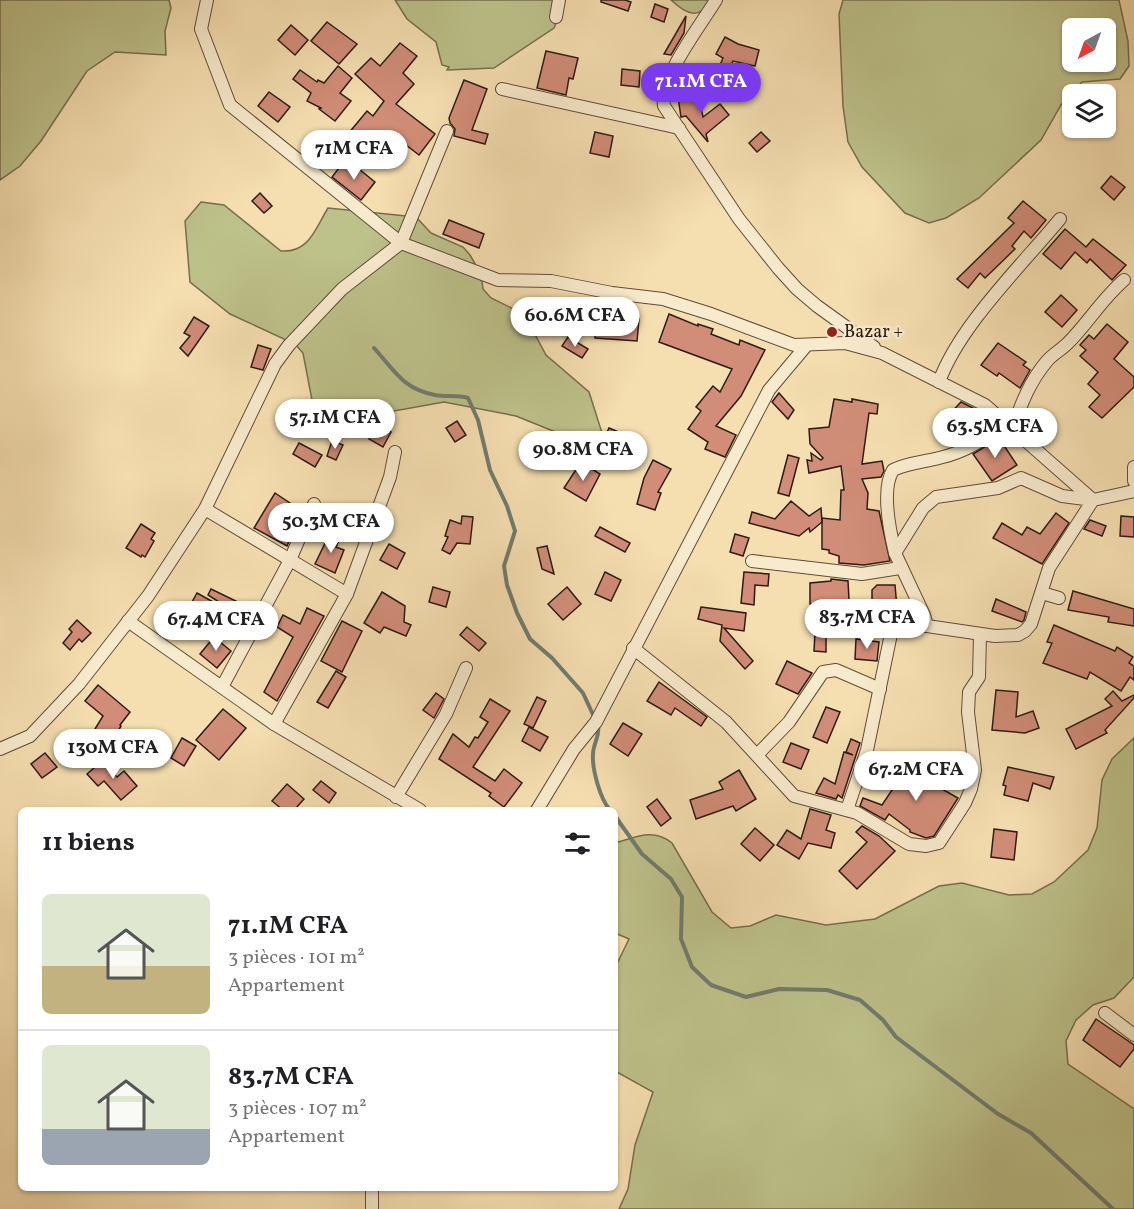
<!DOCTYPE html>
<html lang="fr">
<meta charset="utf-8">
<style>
body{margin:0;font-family:Vollkorn,serif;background:#f6f6f6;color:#202124;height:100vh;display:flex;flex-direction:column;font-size:22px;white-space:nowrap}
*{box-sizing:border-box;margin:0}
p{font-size:20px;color:#757577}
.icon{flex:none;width:33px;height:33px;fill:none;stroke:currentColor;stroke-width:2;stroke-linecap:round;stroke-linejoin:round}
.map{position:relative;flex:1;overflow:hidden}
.side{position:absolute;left:18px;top:807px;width:600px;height:384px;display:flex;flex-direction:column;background:#fff;border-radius:9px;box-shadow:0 2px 4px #0004}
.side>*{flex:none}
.needle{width:39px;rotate:221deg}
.buttons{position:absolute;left:1062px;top:18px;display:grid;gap:12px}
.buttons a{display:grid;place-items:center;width:54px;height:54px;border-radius:9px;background:#fff;box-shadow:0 2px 4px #0004;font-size:30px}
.price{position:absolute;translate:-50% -51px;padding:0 14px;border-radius:21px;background:#fff;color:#222;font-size:20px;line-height:39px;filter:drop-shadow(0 2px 3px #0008)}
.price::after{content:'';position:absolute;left:50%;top:36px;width:18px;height:14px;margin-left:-9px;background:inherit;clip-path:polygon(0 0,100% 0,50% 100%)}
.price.selected{background:#7c3aed;color:#fff}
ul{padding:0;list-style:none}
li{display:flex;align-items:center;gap:18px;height:150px;padding:0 24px}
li+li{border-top:2px solid #e0e0e0}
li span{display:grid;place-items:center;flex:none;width:168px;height:120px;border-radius:9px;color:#555}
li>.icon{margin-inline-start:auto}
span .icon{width:72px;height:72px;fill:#fffc;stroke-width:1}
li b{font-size:26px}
h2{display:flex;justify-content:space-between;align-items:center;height:72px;padding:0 24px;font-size:26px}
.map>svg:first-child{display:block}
</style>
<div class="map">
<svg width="1134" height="1209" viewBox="0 0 1134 1209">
<rect width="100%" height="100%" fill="#f5deb0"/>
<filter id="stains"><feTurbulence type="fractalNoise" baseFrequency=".00333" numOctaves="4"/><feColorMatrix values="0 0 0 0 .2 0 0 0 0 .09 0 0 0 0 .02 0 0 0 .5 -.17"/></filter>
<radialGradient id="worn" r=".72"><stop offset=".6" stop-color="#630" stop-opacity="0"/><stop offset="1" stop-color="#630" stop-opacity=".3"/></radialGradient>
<g fill="#bdc18a" stroke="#766e4e" stroke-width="1.5" fill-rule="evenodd">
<path d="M0 0H169L171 8 165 31 166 55 115 52 87 71 41 141 20 166 0 180Z"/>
<path d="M395 0H556L559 16 554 28 494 68 447 70 449 67 442 65 436 42 407 19Z"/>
<path d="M671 0H713C699 20 687 15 671 0Z"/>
<path d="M843 0H1119L1128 41 1129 66 1120 79 1082 82 1061 105 1041 140 979 198 946 218 929 223 905 213 862 167 848 142 843 106 839 14ZM1072 28H1106V62H1072Z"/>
<path d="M201 202 224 205 281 251C309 253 315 229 328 208L416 217 431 233 463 247 470 255 481 274 483 289 491 298 524 314 546 355 589 392 603 436 593 441 580 442 516 416 444 402 394 411 332 412 312 400 303 353 295 344 230 314 190 282 185 221Z"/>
<path d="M1134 738V977L1114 998 1093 1005 1076 1020 1066 1041 1068 1064 1134 1109V1209H619L628 1189 635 1145 653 1092 615 1071V968L629 939 615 933V846L618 842C639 836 654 829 672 843L712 912 731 928 750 926 776 915 826 925 875 919 939 886 962 883 1009 895 1032 894 1054 882 1088 850 1097 828 1102 780 1112 759Z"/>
</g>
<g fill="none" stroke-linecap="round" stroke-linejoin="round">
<g stroke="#717c6c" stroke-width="4">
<path d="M374 348C395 371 403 389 435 395 446 397 458 395 468 398L478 420 490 470 507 506 515 531 504 566 507 585 517 613 530 639 552 658 583 693 595 719"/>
<path d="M598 726C600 736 593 744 593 754 592 769 600 799 610 810"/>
<path d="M615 816 642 854 671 879 682 897 681 939 692 967 711 985 746 997 779 989 827 990 860 1000 883 1020 896 1037 998 1114 1031 1133 1113 1209"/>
</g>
</g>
<g fill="#d18d78" stroke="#2e1b12" stroke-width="1.5">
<path d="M601 0H625L631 2 628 11 601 2Z"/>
<path d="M655 4 668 9 664 22 651 17Z"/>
<path d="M686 16 684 33 671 55 664 54Z"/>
<path d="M327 22 357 44 339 64 311 41Z"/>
<path d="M291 25 308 40 295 55 278 40Z"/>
<path d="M725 37 738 44 759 50 755 66 733 61 725 78 716 74 723 58 716 54Z"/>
<path d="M400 43 417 56 403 73 414 84 396 104 435 134 419 155 393 135 375 157 348 134 367 111 373 116 384 101 355 74 371 58 380 66Z"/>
<path d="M546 51 578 58 573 79 569 78 566 95 537 88Z"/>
<path d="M338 66 352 78 340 93 351 101 335 121 319 109 321 108 307 101 311 93 293 79 300 70 317 82 318 80 324 83Z"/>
<path d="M622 69 640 71 639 87 621 85Z"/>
<path d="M464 80 487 89 472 130 488 134 485 144 454 136 455 129 450 123 449 118Z"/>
<path d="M269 92 290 107 278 122 258 106Z"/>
<path d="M698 93 703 117 720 104 729 115 706 134 708 142 686 116 681 117 678 97Z"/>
<path d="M595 132 613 136 609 157 590 153Z"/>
<path d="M761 132 770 141 757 152 749 143Z"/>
<path d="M342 164 350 170 354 165 375 182 361 200 332 177Z"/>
<path d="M1111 176 1125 187 1114 200 1101 188Z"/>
<path d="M260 193 272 206 264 213 252 201Z"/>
<path d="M1023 201 1046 220 1031 238 1024 231 1012 246 1015 249 985 278 980 273 968 288 957 279 1014 223 1008 218Z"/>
<path d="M449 220 484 234 479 248 443 234Z"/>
<path d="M1065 229 1086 247 1093 239 1126 265 1112 280 1090 259 1087 263 1075 252 1061 269 1043 254Z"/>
<path d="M1061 295 1077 310 1062 327 1045 312Z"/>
<path d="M550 298 569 308 559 327 540 317Z"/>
<path d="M669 314 698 326V324L713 329 711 334 739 345 740 340 765 350 741 396 716 426 736 435 725 457 705 449 708 442 688 429 701 411 696 407 713 386 720 392 732 369 659 342Z"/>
<path d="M597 315 639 319 637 341 595 338Z"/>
<path d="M194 317 209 326 188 356 180 348 190 336 184 333Z"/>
<path d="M1107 324 1128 342 1114 359 1134 377V387L1102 418 1089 407 1100 395 1088 384 1098 372 1080 356 1086 350 1080 345 1089 335 1094 339Z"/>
<path d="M568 337 588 349 582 358 562 346Z"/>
<path d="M998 343 1026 362 1023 365 1030 370 1020 388 999 373 997 376 981 365Z"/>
<path d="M258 345 271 349 263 370 251 367Z"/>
<path d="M779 393 794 410 788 419 772 402Z"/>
<path d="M834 399 852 402V399L878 404 877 414 869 413 862 464 882 461 884 471 881 477 862 479 868 493 867 509 879 511 890 561 864 565 839 563V556L829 553V550L822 549V518L840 520 841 490H844L841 466 809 473 807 460 812 461 811 453 821 460 823 458 810 444 809 429 829 427Z"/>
<path d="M961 402 977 410 990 424 961 442 956 438 959 435 943 421Z"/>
<path d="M299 416 310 420 304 436 293 432Z"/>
<path d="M457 421 466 435 455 442 446 428Z"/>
<path d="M377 424 391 432 383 447 369 439Z"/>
<path d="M609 428 642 442 636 455 603 441Z"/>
<path d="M999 438 1017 465 992 481 973 454Z"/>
<path d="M332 441 343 445 336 460 327 456Z"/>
<path d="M299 443 322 455 315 467 293 454Z"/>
<path d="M788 455 799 458 789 496 778 493Z"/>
<path d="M653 460 671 469 658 492 661 493 655 510 637 504 644 478Z"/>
<path d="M581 462 600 474 586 501 564 488Z"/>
<path d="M275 493 299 509 291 527 294 529 287 546 254 528Z"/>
<path d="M791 501 809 516 821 508 822 522 810 532 809 528 799 536 749 523 752 512 775 519Z"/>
<path d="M1056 513 1069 523 1042 564 993 538 1002 523 1022 535 1027 527 1040 534Z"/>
<path d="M462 516 473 517 470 544 457 543 450 554 442 550 448 537 445 536 450 520 461 524Z"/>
<path d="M1121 516 1134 517V537L1120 536Z"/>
<path d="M1090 520 1106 526 1102 536 1084 529Z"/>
<path d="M141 524 155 533 151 539 154 541 145 557 142 555 141 557 126 548Z"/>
<path d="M600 527 630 543 625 552 595 536Z"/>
<path d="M331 531 341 536 336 547 344 550 335 573 315 564Z"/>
<path d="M735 534 749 538 743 556 730 552Z"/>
<path d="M389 544 405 553 397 569 380 560Z"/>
<path d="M547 546 554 574 542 569 537 548Z"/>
<path d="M605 572 621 580 611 601 595 594Z"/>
<path d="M744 572 769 574 768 586 755 585 754 605 741 603Z"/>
<path d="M831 579 848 581 850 619 864 621V631L831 626V605L810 604V583L831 581Z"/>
<path d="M877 585H895L897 608 893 612H877L872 609V590Z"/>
<path d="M433 587 450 592 446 607 429 602Z"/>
<path d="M567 587 581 604 563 620 548 604Z"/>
<path d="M211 589 238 602 233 611 208 595Z"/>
<path d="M1073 591 1134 609V626L1108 622 1109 617 1068 610Z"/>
<path d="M382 592 405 606 404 622 411 625 406 636 384 627 380 633 364 623Z"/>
<path d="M197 593 226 609 215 627 187 611Z"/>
<path d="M996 599 1026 612 1024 620 1022 622 992 611Z"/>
<path d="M701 607 746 613 744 631 724 628 753 661 745 669 720 641 722 625 698 619Z"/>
<path d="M307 608 324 616 277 701 264 692 293 637 277 627 283 615 300 624Z"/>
<path d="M77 620 91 633 82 642 79 639 70 650 63 643 72 632 69 629Z"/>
<path d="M342 621 362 631 342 672 321 661Z"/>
<path d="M1054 625 1115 651 1117 647 1133 657 1129 663 1134 666V680L1130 677 1121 691 1090 672 1087 679 1043 663 1052 643 1047 642Z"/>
<path d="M467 627 486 643 479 651 460 635Z"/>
<path d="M815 633 826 634V652L814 651Z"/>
<path d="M214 637 231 651 217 668 200 654Z"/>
<path d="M856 639 879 642 877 661 855 659Z"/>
<path d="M787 661 812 673 798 694 776 684Z"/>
<path d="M336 671 346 677 328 708 317 702Z"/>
<path d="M659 682 707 717 701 726 675 708 671 715 647 701Z"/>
<path d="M98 685 130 712 120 725 121 726 110 745 95 729 103 716 85 701Z"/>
<path d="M996 690 1018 692 1016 717 1033 711 1039 728 1025 733 992 730Z"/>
<path d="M1113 691 1122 701 1134 695V698L1105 730 1107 733 1076 749 1066 729 1112 706 1105 699Z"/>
<path d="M436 693 444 699 434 718 423 710Z"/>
<path d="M537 697 546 701 533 728 524 724Z"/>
<path d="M490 699 510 711 473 767 495 781 504 769 522 783 504 807 489 796 491 793 439 759 453 734 469 747 475 737 478 738 488 722 480 717Z"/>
<path d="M826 707 840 712 827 743 813 737Z"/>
<path d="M223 709 246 728 219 760 196 740Z"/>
<path d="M623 723 642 734 628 756 610 744Z"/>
<path d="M529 727 548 737 540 751 522 741Z"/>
<path d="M182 738 196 746 184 766 171 758Z"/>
<path d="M851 739 860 743 842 798 838 795 836 799 816 793 824 778 835 784 844 752 853 755 846 752Z"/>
<path d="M791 743 809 750 801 769 783 762Z"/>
<path d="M145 746 152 754 135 767 129 760Z"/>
<path d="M45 753 57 767 42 778 31 764Z"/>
<path d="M916 760 939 775 933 784 958 798 934 836 926 838 910 832V830L889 814 885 820 860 806 863 798 882 805 894 787 897 789Z"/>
<path d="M102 761 117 777 124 771 137 786 121 800 104 781 98 786 87 774Z"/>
<path d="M1008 767 1054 777 1050 789 1033 783 1028 801 1004 795 1006 786 1003 785Z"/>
<path d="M739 770 756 799 736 811 733 806 696 819 690 800 723 789 719 782Z"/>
<path d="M321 781 336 793 329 803 313 790Z"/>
<path d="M287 784 304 799 296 808 283 810 272 801Z"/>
<path d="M657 799 671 818 661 826 647 807Z"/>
<path d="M810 809 831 815 826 830 835 833 831 848 808 843 799 859 777 845 787 830 801 839Z"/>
<path d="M862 826 879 836 895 851 857 889 839 871 867 842 856 832Z"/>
<path d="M755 828 774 845 760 861 741 844Z"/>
<path d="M994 829 1017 832 1014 860 991 857Z"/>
<path d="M1096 1019 1134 1045V1049L1120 1067 1083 1040Z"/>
</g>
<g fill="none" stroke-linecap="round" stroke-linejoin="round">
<g stroke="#604c3a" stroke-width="14">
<g id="minor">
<path d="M207 0 201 29 230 105 401 243 498 280 551 281 612 293 663 299 711 314 794 345 845 343 882 353 985 405 1093 500 1134 491"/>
<path d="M716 0C701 25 660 76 664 106L739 219 778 268 797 289 817 306 874 347"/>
<path d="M556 17 559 0"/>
<path d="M502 89 679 128"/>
<path d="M939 382C959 326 1022 265 1060 219"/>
<path d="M1013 428C1021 404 1030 381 1047 361 1053 354 1061 350 1068 343 1088 323 1102 299 1124 280"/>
<path d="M1134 467V481"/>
<path d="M1021 478 1062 496 1093 500 1049 568 1031 624 1025 631 1018 635 995 636 927 626 924 615 895 553 923 508 936 497 998 488Z"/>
<path d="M205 509 347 594"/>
<path d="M895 553C890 532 881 489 893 470 907 463 924 462 939 458 966 452 985 439 1006 422"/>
<path d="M752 561 862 574 900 568"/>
<path d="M1042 593 1059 598"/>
<path d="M128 621 274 724 420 810"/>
<path d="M633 648 726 722 794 796 857 813 909 844 926 846 939 843 965 803 971 789 975 770 968 712 969 692 979 677 980 635"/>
<path d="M222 687 290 560 314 504"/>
<path d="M274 724 347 594 390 477 395 452"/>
<path d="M0 749 30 736 79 684 148 596 205 509 275 364 289 345 342 289 401 243 447 131"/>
<path d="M757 755 789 722 823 672 836 670 880 689"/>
<path d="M396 797 446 714 466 668"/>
<path d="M537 810 574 749 596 722 769 390 806 346"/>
<path d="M847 810 867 750 892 629 897 625 927 626"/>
<path d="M1105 1013 1134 1035"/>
<path d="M372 1209V1188"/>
</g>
</g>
<use href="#minor" stroke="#f8eacc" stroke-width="12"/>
</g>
<circle fill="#8f2418" stroke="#f8eacc" stroke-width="2" cx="832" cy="332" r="6"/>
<g text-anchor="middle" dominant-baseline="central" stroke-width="5" stroke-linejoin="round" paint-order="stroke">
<g font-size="18" fill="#2e1b12" stroke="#f8eacc" text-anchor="start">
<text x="844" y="332">Bazar +</text>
</g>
</g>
<rect width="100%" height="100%" filter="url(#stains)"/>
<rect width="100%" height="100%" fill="url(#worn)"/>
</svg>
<div class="buttons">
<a><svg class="needle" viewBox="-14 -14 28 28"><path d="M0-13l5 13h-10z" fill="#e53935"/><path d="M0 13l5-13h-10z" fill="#757577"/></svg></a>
<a><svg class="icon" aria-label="layers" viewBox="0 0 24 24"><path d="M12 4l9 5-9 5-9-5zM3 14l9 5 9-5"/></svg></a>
</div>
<b class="price selected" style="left:701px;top:114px">71.1M CFA</b>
<b class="price" style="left:354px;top:181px">71M CFA</b>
<b class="price" style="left:575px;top:348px">60.6M CFA</b>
<b class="price" style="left:335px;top:450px">57.1M CFA</b>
<b class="price" style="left:995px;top:459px">63.5M CFA</b>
<b class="price" style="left:583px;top:482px">90.8M CFA</b>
<b class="price" style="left:331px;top:554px">50.3M CFA</b>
<b class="price" style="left:867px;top:650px">83.7M CFA</b>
<b class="price" style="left:216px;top:652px">67.4M CFA</b>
<b class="price" style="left:113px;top:780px">130M CFA</b>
<b class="price" style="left:916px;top:802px">67.2M CFA</b>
<section class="side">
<h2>11 biens<svg class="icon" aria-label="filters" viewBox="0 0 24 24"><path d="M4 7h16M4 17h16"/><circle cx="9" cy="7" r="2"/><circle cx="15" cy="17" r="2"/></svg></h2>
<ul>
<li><span style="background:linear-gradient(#dfe7d0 60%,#c2b280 0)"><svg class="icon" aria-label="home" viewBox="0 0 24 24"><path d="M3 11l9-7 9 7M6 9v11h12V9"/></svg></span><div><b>71.1M CFA</b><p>3 pièces · 101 m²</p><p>Appartement</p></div></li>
<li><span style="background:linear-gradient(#dfe7d0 70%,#9aa5b1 0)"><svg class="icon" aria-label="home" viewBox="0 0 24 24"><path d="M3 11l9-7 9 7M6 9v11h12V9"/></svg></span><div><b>83.7M CFA</b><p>3 pièces · 107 m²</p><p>Appartement</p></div></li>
</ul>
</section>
</div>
